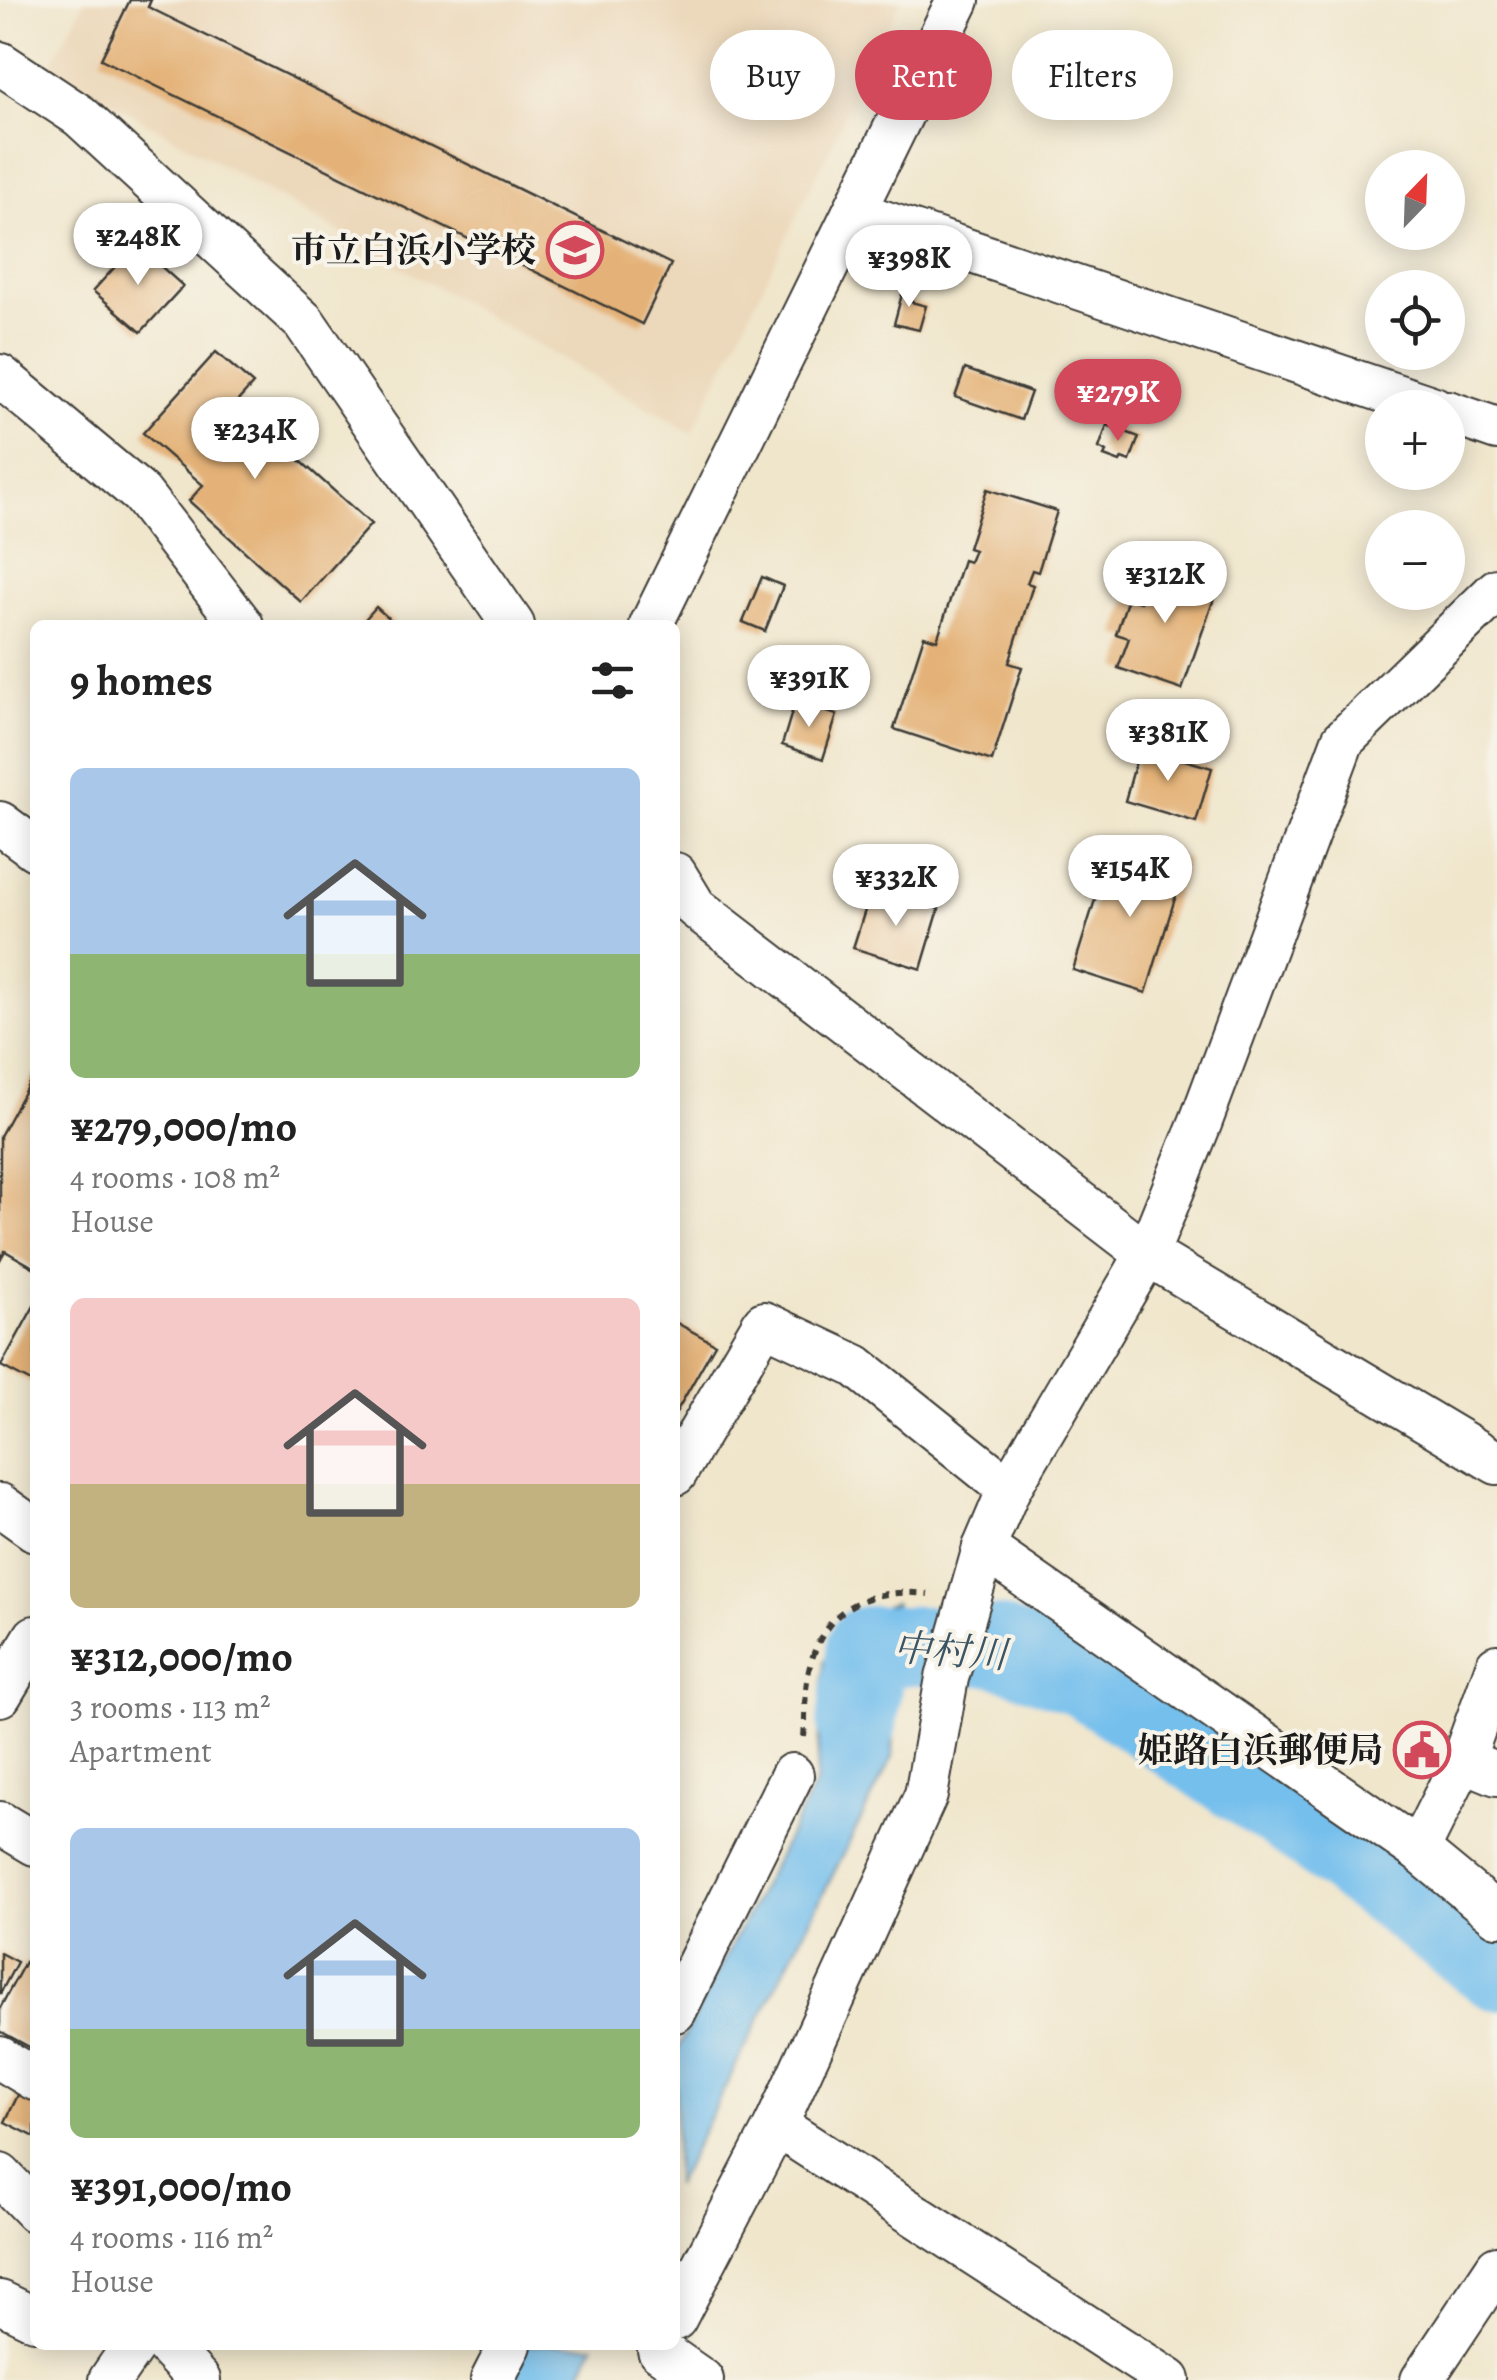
<!DOCTYPE html>
<meta charset="utf-8">
<style>
body{margin:0;font-family:Alegreya,"Noto Serif JP",serif;background:#f2f2f2;color:#222;height:100vh;display:flex;flex-direction:column;font-size:38px;white-space:nowrap}
*{box-sizing:border-box;margin:0}
p{font-size:32px;color:#767676}
.icon{flex:none;width:55px;height:55px;fill:none;stroke:currentColor;stroke-width:2;stroke-linecap:round;stroke-linejoin:round}
.map{position:relative;flex:1;overflow:hidden}
.details{position:absolute;left:30px;top:620px;width:650px;height:1730px;display:flex;flex-direction:column;background:#fff;border-radius:15px;box-shadow:0 5px 25px #0003}
.details>*{flex:none}
.hud{position:absolute;left:710px;top:30px;width:635px;height:90px;display:flex;gap:20px}
.needle{width:65px;rotate:23deg}
.buttons{position:absolute;left:1365px;top:150px;display:grid;gap:20px}
.buttons a{display:grid;place-items:center;width:100px;height:100px;border-radius:50%;background:#fff;box-shadow:0 5px 25px #0003;font-size:50px}
.price{position:absolute;translate:-50% -85px;padding:0 22px;border-radius:35px;background:#fff;color:#222;font-size:32px;line-height:65px;filter:drop-shadow(0 2px 5px #0008)}
.price::after{content:'';position:absolute;left:50%;top:60px;width:30px;height:22px;margin-left:-15px;background:inherit;clip-path:polygon(0 0,100% 0,50% 100%)}
.price.active{background:#d1495b;color:#fff}
ul{padding:0;list-style:none}
li{display:grid;align-content:center;gap:20px;height:530px;padding:0 40px}
li span{display:grid;place-items:center;height:310px;border-radius:15px;color:#555}
li>.icon{margin-inline-start:auto}
span .icon{width:180px;height:180px;fill:#fffc;stroke-width:1}
li b{font-size:42px}
h2{display:flex;justify-content:space-between;align-items:center;height:120px;padding:0 40px;font-size:42px}
.pill{padding:0 35px;border-radius:45px;background:#fff;box-shadow:0 5px 25px #0003;font-size:35px;line-height:90px}
.pill.active{background:#d1495b;color:#fff}
.map>svg:first-child{display:block}
</style>
<div class="map">
<svg width="1497" height="2380" viewBox="0 0 1497 2380">
<rect width="100%" height="100%" fill="#f7f3e8"/>
<filter id="ink" filterUnits="userSpaceOnUse"><feTurbulence type="fractalNoise" baseFrequency=".01" numOctaves="2"/><feDisplacementMap in="SourceGraphic" scale="20" xChannelSelector="R" yChannelSelector="G"/><feConvolveMatrix kernelMatrix="1 2 1 2 8 2 1 2 1" color-interpolation-filters="sRGB"/></filter>
<filter id="wash" filterUnits="userSpaceOnUse"><feTurbulence type="fractalNoise" baseFrequency=".0048" numOctaves="4" result="noise"/><feDisplacementMap in="SourceGraphic" scale="40" xChannelSelector="R" yChannelSelector="G"/><feGaussianBlur stdDeviation="2.25" result="paint"/><feColorMatrix in="noise" values="0 0 0 0 0 0 0 0 0 0 0 0 0 0 0 0 0 1.4 0 .05"/><feComposite in="paint" operator="in"/></filter>
<g filter="url(#wash)">
<rect width="100%" height="100%" fill="#f0e6cc"/>
<path fill="#ecd8ba" d="M85 0H901L692 433 50 67Z"/>
<g fill="#74bfed" stroke="#486e84" stroke-width="2.5">
<path d="M894 1603 901 1628 895 1657 893 1756 675 2186V2054L816 1783 824 1661 846 1621Z"/>
<path d="M523 2345H594L577 2380H505Z"/>
</g>
<g fill="none" stroke-linecap="round" stroke-linejoin="round">
<path stroke="#74bfed" stroke-width="80" d="M857 1723 867 1646H996L1082 1676 1297 1820 1497 1970"/>
</g>
<g id="blocks">
<g fill="#e4b278">
<path d="M130 0H151L148 7 671 264 642 324 101 59Z"/>
<path d="M136 244 183 286 141 332 93 291Z"/>
<path d="M905 283 916 286 911 302 926 306 919 330 894 324Z"/>
<path d="M216 352 253 384 236 403 371 524 301 602 189 501 203 485 143 433Z"/>
<path d="M965 369 1031 392 1021 420 955 397Z"/>
<path d="M1107 425 1139 437 1130 461 1122 458 1120 462 1104 456 1106 452 1099 448Z"/>
<path d="M987 489 1057 511 1038 572 1032 570 1027 583 1033 585 1009 663 1022 667 992 761 894 729 924 636 937 640 963 560 969 562 974 550 968 548Z"/>
<path d="M1153 564 1218 587 1182 690 1118 668 1129 638 1116 634 1128 598 1140 602Z"/>
<path d="M762 577 783 586 765 631 743 622Z"/>
<path d="M376 607 396 625H360Z"/>
<path d="M795 702 837 715 823 759 782 745Z"/>
<path d="M1140 747 1212 768 1196 822 1125 801Z"/>
<path d="M1110 852 1161 867 1166 853 1187 859 1146 993 1073 970Z"/>
<path d="M872 888 939 909 921 969 853 948Z"/>
<path d="M35 1072V1268L5 1251 0 1260V1136Z"/>
<path d="M35 1304V1384L1 1366Z"/>
<path d="M675 1322 715 1344 675 1414Z"/>
<path d="M0 1953 17 1962 0 1994Z"/>
<path d="M25 1962 35 1968V2050L0 2031V2008Z"/>
<path d="M19 2093 35 2101V2137L5 2122Z"/>
</g>
</g>
</g>
<g filter="url(#ink)">
<use href="#blocks" fill-opacity="0" stroke="#3c3a36" stroke-width="2.5"/>
<g fill="none" stroke-linecap="round" stroke-linejoin="round">
<g stroke="#3c3a36" stroke-width="46">
<g id="minor">
<path d="M0 63 80 116 304 322 513 625"/>
<path d="M854 212 1434 408"/>
<path d="M0 376 141 494 242 625"/>
<path d="M1448 412 1497 429"/>
<path d="M651 625 958 0"/>
<path d="M0 823 35 849"/>
<path d="M675 874 695 907 1147 1254 1497 1463"/>
<path d="M675 1474 764 1323 856 1366 1009 1489"/>
<path d="M0 1505 35 1530"/>
<path d="M984 1548 1418 1850 1497 1915"/>
<path d="M0 1695 35 1637"/>
<path d="M1463 1760 1497 1774"/>
<path d="M0 1823 35 1844"/>
<path d="M1418 1850 1463 1760 1497 1666"/>
<path d="M675 2011 792 1775"/>
<path d="M0 2058 35 2079"/>
<path d="M776 2125 1169 2380"/>
<path d="M0 2175 35 2211"/>
<path d="M0 2302 35 2319"/>
<path d="M675 2319 776 2125 926 1795 947 1678 984 1548 1009 1489 1147 1254 1201 1121 1343 740 1497 590"/>
<path d="M166 2345 199 2380"/>
<path d="M659 2350 702 2380"/>
<path d="M110 2380 134 2345"/>
<path d="M492 2380 510 2345"/>
<path d="M1422 2380 1497 2267"/>
</g>
</g>
<path stroke="#3c3a36" stroke-width="6" stroke-dasharray="8 8" stroke-linecap="butt" d="M804 1737C806 1717 804 1695 808 1675 821 1609 864 1587 928 1594"/>
<use href="#minor" stroke="#fff" stroke-width="42"/>
</g>
</g>
<defs>
<g id="school-ring" transform="scale(2.875)"><circle r="9.5" fill="#f7f3e8" stroke="#d1495b" stroke-width="1.5"/><path d="M0-5L7-2L0 1L-7-2ZM-4 1L0 2.5L4 1V4Q0 6-4 4Z" fill="#d1495b"/></g>
<g id="civic-ring" transform="scale(2.875)"><circle r="9.5" fill="#f7f3e8" stroke="#d1495b" stroke-width="1.5"/><path d="M-.6-6.5H3V-4.5H.6V-3L4-1V1h2V6H-6V1h2V-1L-.6-3ZM-1.2 2.5V6h2.4V2.5Z" fill="#d1495b"/></g>
</defs>
<g fill-rule="evenodd">
<use href="#school-ring" x="575" y="250"/>
<use href="#civic-ring" x="1422" y="1750"/>
</g>
<g text-anchor="middle" dominant-baseline="central" stroke-width="8" stroke-linejoin="round" paint-order="stroke">
<g font-size="35" font-weight="bold" fill="#1c1c1c" stroke="#f7f3e8" text-anchor="end">
<text x="536" y="250">市立白浜小学校</text>
<text x="1383" y="1750">姫路白浜郵便局</text>
</g>
<g font-size="38" font-style="italic" fill="#3b5565" stroke="#f7f3e8">
<text transform="translate(950 1651) rotate(4)">中村川</text>
</g>
</g>
</svg>
<div class="buttons">
<a><svg class="needle" viewBox="-14 -14 28 28"><path d="M0-13l5 13h-10z" fill="#e53935"/><path d="M0 13l5-13h-10z" fill="#767676"/></svg></a>
<a><svg class="icon" aria-label="locate" viewBox="0 0 24 24"><circle cx="12" cy="12" r="6"/><path d="M12 2v4M12 18v4M2 12h4M18 12h4"/></svg></a>
<a>+</a>
<a>−</a>
</div>
<b class="price" style="left:138px;top:288px">¥248K</b>
<b class="price" style="left:909px;top:310px">¥398K</b>
<b class="price active" style="left:1118px;top:444px">¥279K</b>
<b class="price" style="left:255px;top:482px">¥234K</b>
<b class="price" style="left:1165px;top:626px">¥312K</b>
<b class="price" style="left:809px;top:730px">¥391K</b>
<b class="price" style="left:1168px;top:784px">¥381K</b>
<b class="price" style="left:1130px;top:920px">¥154K</b>
<b class="price" style="left:896px;top:929px">¥332K</b>
<div class="hud">
<a class="pill">Buy</a>
<a class="pill active">Rent</a>
<a class="pill">Filters</a>
</div>
<section class="details">
<h2>9 homes<svg class="icon" aria-label="filters" viewBox="0 0 24 24"><path d="M4 7h16M4 17h16"/><circle cx="9" cy="7" r="2"/><circle cx="15" cy="17" r="2"/></svg></h2>
<ul>
<li><span style="background:linear-gradient(#a9c7e8 60%,#8fb573 0)"><svg class="icon" aria-label="home" viewBox="0 0 24 24"><path d="M3 11l9-7 9 7M6 9v11h12V9"/></svg></span><div><b>¥279,000/mo</b><p>4 rooms · 108 m²</p><p>House</p></div></li>
<li><span style="background:linear-gradient(#f6c9c9 60%,#c2b280 0)"><svg class="icon" aria-label="home" viewBox="0 0 24 24"><path d="M3 11l9-7 9 7M6 9v11h12V9"/></svg></span><div><b>¥312,000/mo</b><p>3 rooms · 113 m²</p><p>Apartment</p></div></li>
<li><span style="background:linear-gradient(#a9c7e8 65%,#8fb573 0)"><svg class="icon" aria-label="home" viewBox="0 0 24 24"><path d="M3 11l9-7 9 7M6 9v11h12V9"/></svg></span><div><b>¥391,000/mo</b><p>4 rooms · 116 m²</p><p>House</p></div></li>
</ul>
</section>
</div>
